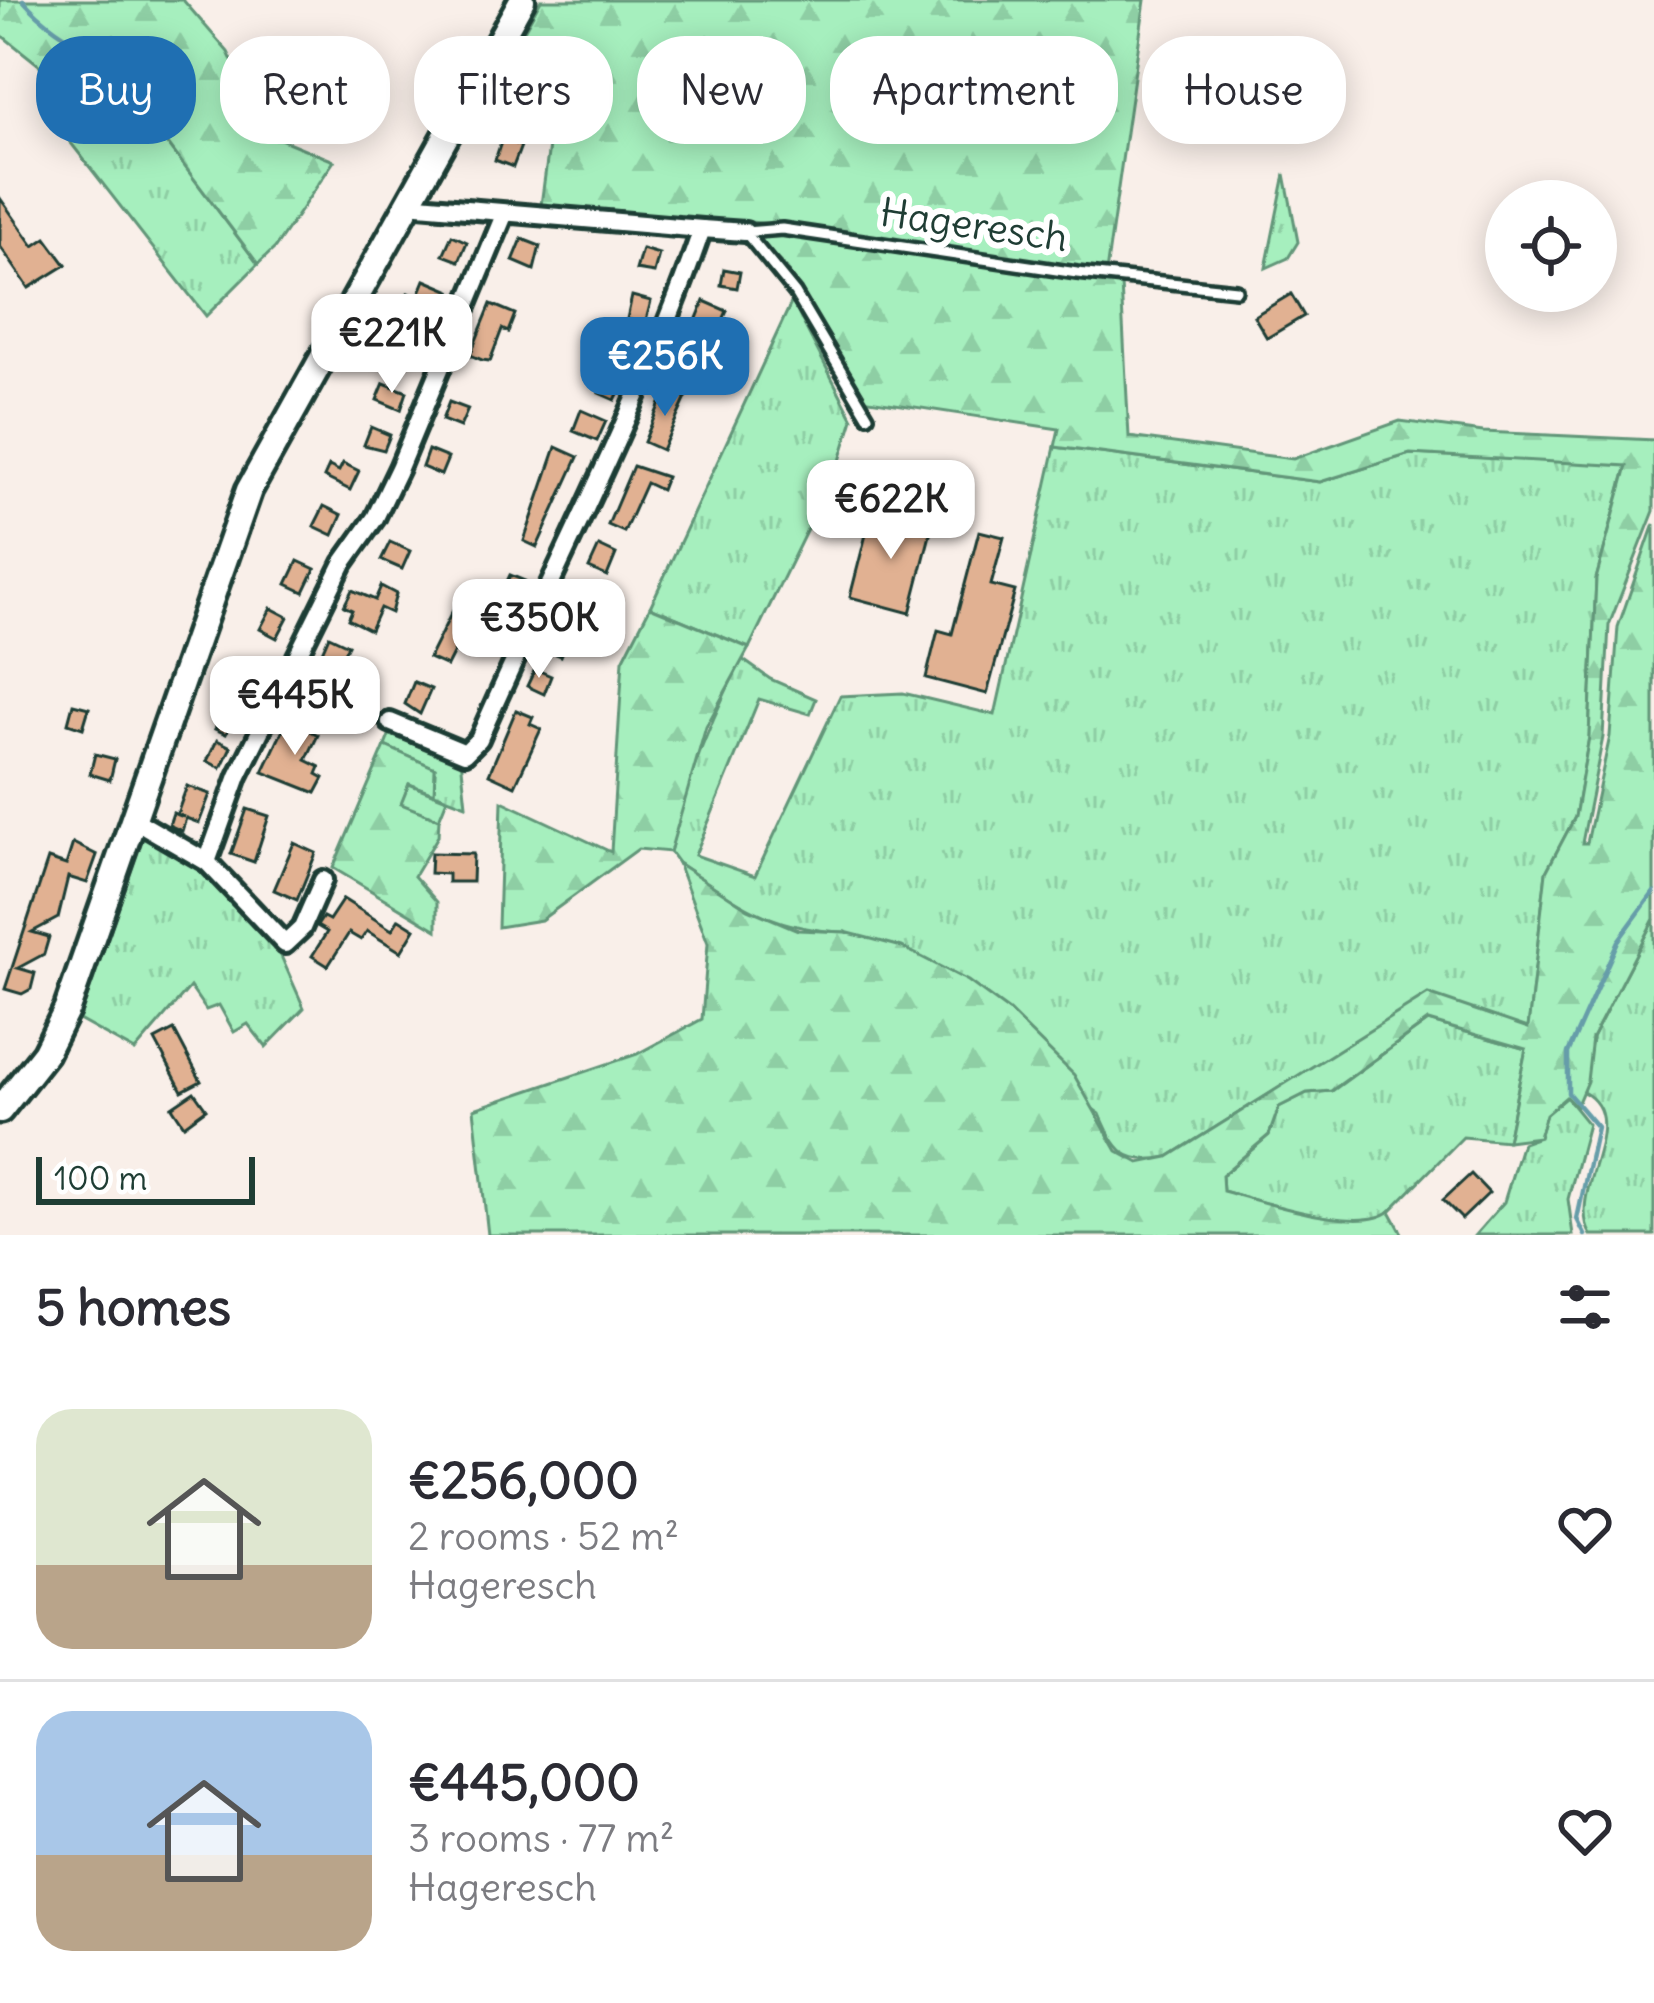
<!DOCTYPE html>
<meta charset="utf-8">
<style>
body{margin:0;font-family:Delius,sans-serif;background:#f7f7f7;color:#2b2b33;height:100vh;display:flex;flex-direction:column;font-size:45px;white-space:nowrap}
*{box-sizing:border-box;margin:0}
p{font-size:39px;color:#7c7c81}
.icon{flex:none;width:66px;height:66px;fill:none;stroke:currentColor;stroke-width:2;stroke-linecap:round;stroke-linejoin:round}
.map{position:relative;height:1235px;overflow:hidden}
.drawer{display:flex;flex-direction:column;background:#fff;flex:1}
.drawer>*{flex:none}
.top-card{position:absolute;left:36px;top:36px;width:1584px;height:108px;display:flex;gap:24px}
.tools{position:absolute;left:1485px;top:180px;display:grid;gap:24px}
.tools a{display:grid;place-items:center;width:132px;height:132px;border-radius:50%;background:#fff;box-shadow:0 6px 30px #0003;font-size:60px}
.scale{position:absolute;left:36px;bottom:30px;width:219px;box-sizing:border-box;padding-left:12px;border:6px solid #1f3d34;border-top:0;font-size:33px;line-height:42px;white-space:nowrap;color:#1f3d34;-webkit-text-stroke:9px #fff;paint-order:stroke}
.price{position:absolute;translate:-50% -102px;padding:0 27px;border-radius:24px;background:#fff;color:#222;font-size:39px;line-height:78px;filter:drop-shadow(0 3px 6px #0008)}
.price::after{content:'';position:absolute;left:50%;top:72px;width:36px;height:27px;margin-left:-18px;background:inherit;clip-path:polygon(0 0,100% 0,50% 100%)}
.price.current{background:#1f6fb2;color:#fff}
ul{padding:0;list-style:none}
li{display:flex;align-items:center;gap:36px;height:300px;padding:0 36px}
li+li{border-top:3px solid #e1e1e2}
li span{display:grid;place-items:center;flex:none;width:336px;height:240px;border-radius:36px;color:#555}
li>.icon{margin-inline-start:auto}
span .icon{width:144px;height:144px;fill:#fffc;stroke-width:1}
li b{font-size:51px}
h2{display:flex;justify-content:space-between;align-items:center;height:144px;padding:0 36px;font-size:51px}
.tag{padding:0 42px;border-radius:48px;background:#fff;box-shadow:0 6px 30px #0003;font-size:42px;line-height:108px}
.tag.current{background:#1f6fb2;color:#fff}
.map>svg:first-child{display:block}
</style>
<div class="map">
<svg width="1654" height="1235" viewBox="0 0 1654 1235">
<defs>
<pattern id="grass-tufts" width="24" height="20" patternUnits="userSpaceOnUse" patternTransform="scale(3)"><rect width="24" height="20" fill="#a6efbe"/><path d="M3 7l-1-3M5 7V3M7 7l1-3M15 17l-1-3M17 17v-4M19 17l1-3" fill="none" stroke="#8ecea4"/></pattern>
<pattern id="forest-firs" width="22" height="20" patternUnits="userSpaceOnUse" patternTransform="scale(3)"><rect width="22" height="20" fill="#a6efbe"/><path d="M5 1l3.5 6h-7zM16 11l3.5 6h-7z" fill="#8ecea4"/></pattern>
</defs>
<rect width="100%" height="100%" fill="#f9efe9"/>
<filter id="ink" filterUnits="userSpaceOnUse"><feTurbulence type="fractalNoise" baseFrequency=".00833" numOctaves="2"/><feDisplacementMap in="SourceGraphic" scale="24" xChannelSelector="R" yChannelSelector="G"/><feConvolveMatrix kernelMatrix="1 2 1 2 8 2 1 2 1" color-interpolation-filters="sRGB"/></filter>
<g filter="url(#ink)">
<g fill="url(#grass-tufts)" stroke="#629679" stroke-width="3">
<path d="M77 106 153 124 258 264 206 316 60 129Z"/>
<path d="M1285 174 1298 242 1288 258 1266 268Z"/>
<path d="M792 301 853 419 839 464 749 648 650 607Z"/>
<path d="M1055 447 1320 482 1410 454 1627 465 1596 579 1589 737 1575 817 1546 872 1528 1029 1428 995 1168 1157C1125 1166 1116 1151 1100 1114L845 932C770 930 738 903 678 863L670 852C685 783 709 722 742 659L770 679 816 699 810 714 759 699 695 855 755 876 840 696 903 693 995 715Z"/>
<path d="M392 728 461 758 466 805 434 793 435 768 385 746Z"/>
<path d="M145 831 204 868 277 947 304 1008 266 1047 248 1024 234 1032 219 1005 206 1010 190 987 135 1051 79 1020Z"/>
<path d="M1654 919V1235H1591C1565 1193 1635 1119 1583 1092L1592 1038Z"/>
<path d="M1428 1021 1526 1049 1507 1141 1463 1137 1383 1218 1360 1222 1301 1213 1223 1191 1222 1175 1269 1135 1279 1107 1307 1093 1332 1091Z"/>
<path d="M1566 1097 1588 1124 1568 1199 1573 1235H1475L1504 1202 1522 1143 1539 1137 1546 1114Z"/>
</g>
<g fill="url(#forest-firs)" stroke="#629679" stroke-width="3">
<path d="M0 0H183L228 52 249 97 275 127 273 136 334 161 275 248 258 264 153 124 77 106 68 88 0 34Z"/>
<path d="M541 0H1145L1106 272 1121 284 1129 437 1293 459 1400 421 1483 432 1654 440V511L1609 625 1603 737 1582 843H1587L1610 736 1618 627 1654 524V919L1592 1038 1587 1081 1576 1107 1566 1097 1546 1114 1539 1137 1507 1141 1526 1049 1428 1021 1331 1091 1307 1093 1279 1107 1269 1135 1222 1175 1223 1191C1260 1201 1361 1235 1390 1211L1403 1235H488L474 1109 637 1054 702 1019 708 943 678 863 748 909 798 930 845 932 902 947 968 981 1009 1011 1074 1075 1117 1151 1139 1163 1168 1157 1428 994 1528 1028 1546 872 1575 817 1589 737 1596 579 1627 466 1410 454 1320 482 1055 447 1059 429 862 399 787 269 757 239 773 234 775 224 541 205 551 131 487 96Z"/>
<path d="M650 607 749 648 706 727 670 852 638 849 541 920 498 927 502 801 611 852 623 660Z"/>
<path d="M385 746 435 768 434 793 409 784 402 803 439 819 438 836 414 876 437 902V930L333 868Z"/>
</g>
<path fill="#a6efbe" stroke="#629679" stroke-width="3" d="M409 784 447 799 439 819 401 804Z"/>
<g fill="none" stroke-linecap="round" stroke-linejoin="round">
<g stroke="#669da9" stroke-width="4.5">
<path d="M23 0C69 53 126 54 170 117"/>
<path d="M1585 1235 1577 1219 1597 1127 1568 1093V1053L1618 941 1654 892"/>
</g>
</g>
<g fill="#e1b192" stroke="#1f3d34" stroke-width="3">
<path d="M502 139 521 146 513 167 495 160Z"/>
<path d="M0 198 34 246 46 238 66 265 29 288 0 246Z"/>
<path d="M452 235 467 242 459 261 443 255Z"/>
<path d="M522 239 540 246 534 270 513 261Z"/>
<path d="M642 249 659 254 654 273 636 270Z"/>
<path d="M724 269 740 272 737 288 721 285Z"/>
<path d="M425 280 451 291 434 320 402 306 408 293 418 297Z"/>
<path d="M1291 294 1304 316 1267 338 1254 316Z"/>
<path d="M632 296 651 301 645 324 627 319Z"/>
<path d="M704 301 727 311 718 331 696 321Z"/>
<path d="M491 304 515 314 508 332 502 329 490 361 482 360 470 355Z"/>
<path d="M404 336 428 346 421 364 397 354Z"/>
<path d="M617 339 638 348 630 364 610 355Z"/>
<path d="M684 349 706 359 699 377 676 367Z"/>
<path d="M605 379 622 386 615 400 599 393Z"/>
<path d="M384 383 407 392 401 410 377 400Z"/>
<path d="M666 389 686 398 662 450 644 442Z"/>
<path d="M449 402 468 409 460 427 442 420Z"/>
<path d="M581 410 606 421 597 441 573 431Z"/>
<path d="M371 427 390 435 384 450 364 445Z"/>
<path d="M556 447 578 457 537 547 524 541Z"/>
<path d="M428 450 448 458 441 475 422 467Z"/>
<path d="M343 463 359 471 350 490 324 477 329 466 339 471Z"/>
<path d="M633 466 666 477 661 490 646 483 624 532 608 525Z"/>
<path d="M324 506 342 515 333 535 314 526Z"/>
<path d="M872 511 932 527 910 613 850 597Z"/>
<path d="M979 531 1004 537 991 585 1015 591 987 694 926 678 938 630 952 634Z"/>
<path d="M390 542 410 551 402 569 381 560Z"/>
<path d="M599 546 616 554 607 576 589 568Z"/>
<path d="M298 561 315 569 304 592 287 584Z"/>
<path d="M510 575 525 581 518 599 502 592Z"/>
<path d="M381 586 396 594 391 613 380 608 370 630 348 619 352 610 344 606 352 590 375 600Z"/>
<path d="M457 602 476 609 447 666 429 658Z"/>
<path d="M271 608 288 617 277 638 260 629Z"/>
<path d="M553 628 570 634 561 656 544 649Z"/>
<path d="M329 636 348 645 340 661 322 652Z"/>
<path d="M535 669 551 676 544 694 527 686Z"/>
<path d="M309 677 331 687 322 704 301 693Z"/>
<path d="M414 682 431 689 420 714 405 704Z"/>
<path d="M238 688 254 696 243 719 235 715 226 734 215 729Z"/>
<path d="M73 704 89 708 83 728 68 723Z"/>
<path d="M516 710 533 717 530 724 541 729 515 786 489 774Z"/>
<path d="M288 719 318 735 306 760 320 767 317 774 324 778 316 793 263 772Z"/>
<path d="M217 740 231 747 221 768 207 761Z"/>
<path d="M95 754 115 759 110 780 90 774Z"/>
<path d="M187 786 210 794 199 823 186 818 182 831 169 825 173 813 184 817 177 814Z"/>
<path d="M247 809 269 816 254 862 231 854Z"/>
<path d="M73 843 97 855 87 883 68 877 58 918 32 932 49 937 44 954 18 968 35 973 31 989 22 994 5 989 48 859 66 865Z"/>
<path d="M294 843 316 853 297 900 274 890Z"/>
<path d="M431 853 473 854 472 882H448V874L430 873Z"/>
<path d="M343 899 392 930 399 919 415 929 401 952 367 931 361 940 349 933 328 966 312 956 327 932 317 926 323 917 329 920Z"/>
<path d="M174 1030 201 1081 182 1091 155 1040Z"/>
<path d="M194 1092 206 1109 184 1125 172 1107Z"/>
<path d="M1471 1174 1489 1193 1462 1219 1443 1200Z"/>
</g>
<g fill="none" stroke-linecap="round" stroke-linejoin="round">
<g stroke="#1f3d34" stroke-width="18">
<path id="lane" d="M868 416 795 293 745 232 782 229 1077 273 1236 290"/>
</g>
<g stroke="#1f3d34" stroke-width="26">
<g id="street">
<path d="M407 204 702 229"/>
<path d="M390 722 465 753 479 739C554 568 641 406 702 229L745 232"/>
<path d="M133 819 207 862 285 944 302 928 323 880"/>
<path d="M207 862 238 776 343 563 375 518 399 468 504 215"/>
</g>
</g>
<g stroke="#1f3d34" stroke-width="33">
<path id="secondary" d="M0 1110 45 1053 67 1009 249 490 522 0"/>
</g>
<use href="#lane" stroke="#fff" stroke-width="9"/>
<use href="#street" stroke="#fff" stroke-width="16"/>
<use href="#secondary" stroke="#fff" stroke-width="24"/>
</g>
</g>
<g text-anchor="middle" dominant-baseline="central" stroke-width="12" stroke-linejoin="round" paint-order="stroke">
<g font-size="39" fill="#1f3d34" stroke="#fff">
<text transform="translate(974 225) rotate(8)">Hageresch</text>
</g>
</g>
</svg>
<div class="tools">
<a><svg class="icon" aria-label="locate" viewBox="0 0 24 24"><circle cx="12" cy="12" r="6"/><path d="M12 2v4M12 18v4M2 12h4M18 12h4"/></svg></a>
</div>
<div class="scale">100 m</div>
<b class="price" style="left:392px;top:396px">€221K</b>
<b class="price current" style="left:665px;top:419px">€256K</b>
<b class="price" style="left:891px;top:562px">€622K</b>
<b class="price" style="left:539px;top:681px">€350K</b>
<b class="price" style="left:295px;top:758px">€445K</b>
<div class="top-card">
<a class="tag current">Buy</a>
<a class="tag">Rent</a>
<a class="tag">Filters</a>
<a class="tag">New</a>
<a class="tag">Apartment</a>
<a class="tag">House</a>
</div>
</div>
<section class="drawer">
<h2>5 homes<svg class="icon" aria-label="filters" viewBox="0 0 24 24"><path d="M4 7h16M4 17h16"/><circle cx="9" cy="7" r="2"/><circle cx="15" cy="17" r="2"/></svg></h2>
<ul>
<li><span style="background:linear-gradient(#dfe7d0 65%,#b9a48a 0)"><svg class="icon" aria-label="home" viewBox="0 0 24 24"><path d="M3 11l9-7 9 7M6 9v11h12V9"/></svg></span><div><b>€256,000</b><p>2 rooms · 52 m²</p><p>Hageresch</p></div><svg class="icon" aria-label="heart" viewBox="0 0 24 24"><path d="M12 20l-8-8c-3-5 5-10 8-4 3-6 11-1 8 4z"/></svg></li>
<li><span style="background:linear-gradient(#a9c7e8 60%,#b9a48a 0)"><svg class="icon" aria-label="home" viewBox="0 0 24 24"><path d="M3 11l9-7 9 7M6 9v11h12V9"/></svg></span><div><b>€445,000</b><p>3 rooms · 77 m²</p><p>Hageresch</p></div><svg class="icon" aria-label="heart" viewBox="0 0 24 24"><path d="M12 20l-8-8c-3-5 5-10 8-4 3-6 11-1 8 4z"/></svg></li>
</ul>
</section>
